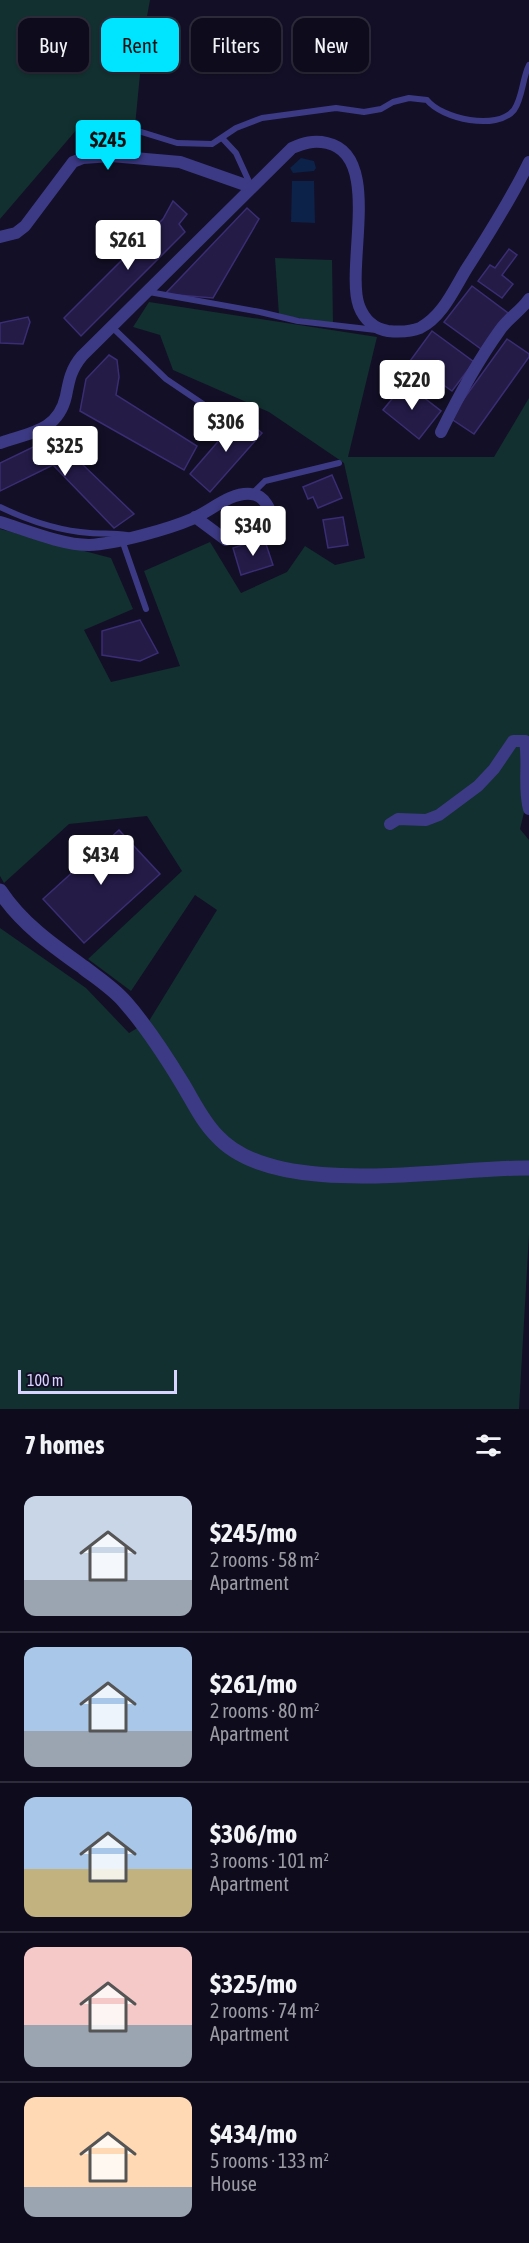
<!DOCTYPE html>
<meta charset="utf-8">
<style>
body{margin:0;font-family:"Asap Condensed",sans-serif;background:#171425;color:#f1f3f6;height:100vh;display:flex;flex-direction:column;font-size:22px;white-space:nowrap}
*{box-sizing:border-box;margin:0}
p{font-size:20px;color:#9b9ba3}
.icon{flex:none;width:33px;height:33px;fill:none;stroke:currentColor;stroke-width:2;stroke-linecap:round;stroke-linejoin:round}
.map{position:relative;height:1409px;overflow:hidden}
.drawer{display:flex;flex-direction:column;background:#0e0b1c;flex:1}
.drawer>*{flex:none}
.top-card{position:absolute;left:18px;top:18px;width:494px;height:54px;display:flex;gap:12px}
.scale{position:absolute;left:18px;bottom:15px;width:159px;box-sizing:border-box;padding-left:6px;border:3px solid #d9d4ff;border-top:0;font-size:16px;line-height:21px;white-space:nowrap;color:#d9d4ff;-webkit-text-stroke:4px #130f26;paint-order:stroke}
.price{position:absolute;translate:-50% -51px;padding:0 14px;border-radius:6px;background:#fff;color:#222;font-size:20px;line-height:39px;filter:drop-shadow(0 2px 3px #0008)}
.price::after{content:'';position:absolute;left:50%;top:36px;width:18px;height:14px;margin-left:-9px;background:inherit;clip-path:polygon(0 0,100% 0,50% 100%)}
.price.on{background:#00e5ff;color:#111}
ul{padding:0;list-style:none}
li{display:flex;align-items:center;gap:18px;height:150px;padding:0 24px}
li+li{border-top:2px solid #2e2b3b}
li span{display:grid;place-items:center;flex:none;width:168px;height:120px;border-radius:12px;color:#555}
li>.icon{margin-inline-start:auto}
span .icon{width:72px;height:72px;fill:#fffc;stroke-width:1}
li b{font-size:26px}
h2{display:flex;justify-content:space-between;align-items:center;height:72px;padding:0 24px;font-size:26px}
.chip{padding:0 21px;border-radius:12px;background:#0e0b1c;box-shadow:0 2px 4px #0004,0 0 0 2px #2e2b3b;font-size:21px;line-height:54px}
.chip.on{background:#00e5ff;color:#111}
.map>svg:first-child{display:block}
</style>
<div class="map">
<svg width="529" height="1409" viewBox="0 0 529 1409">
<rect width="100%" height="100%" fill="#130f26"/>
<g fill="#12302f">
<path d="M0 0H150L144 33 135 126 78 128 0 219Z"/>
<path d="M275 258 332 260 333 323 279 315Z"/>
<path d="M149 302 377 337 348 457H494L529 398V792L520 829 529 840V1235L519 1409H0V928L86 988 129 1033 149 1021 217 910 195 895 131 991 88 959 182 871 147 816 69 824 4 883 0 876V529L111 558 133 609 84 630 111 682 180 666 144 571 210 542 241 593 287 572 305 546 335 565 365 558 344 463 269 412 173 370 160 335 133 327Z"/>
</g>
<g fill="#0c2248">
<path d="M301 158 314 161 316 168 314 171 293 173 290 168Z"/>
<path d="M292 181H314L315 223 291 222Z"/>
</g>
<g fill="#241b47" stroke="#3b2d73" stroke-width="1.5">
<path d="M71 49 86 53 85 57H81L77 71 66 68Z"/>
<path d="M173 201 187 214 179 224 185 232 81 336 64 318 163 219Z"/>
<path d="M247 208 259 219 213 298 165 294Z"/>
<path d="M509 249 517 255 502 275 513 284 502 298 478 281 490 265 495 268Z"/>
<path d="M472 286 508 313 481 349 444 322Z"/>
<path d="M28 317 30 322 23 344 0 343V323Z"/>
<path d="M432 331 474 362 452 391 410 361Z"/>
<path d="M507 339 529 354V357L474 434 450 418Z"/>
<path d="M109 355 117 360 119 377 116 395 197 446 184 470 80 411 86 379Z"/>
<path d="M405 383 441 411 419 439 383 410Z"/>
<path d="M241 415 262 433 210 492 190 474Z"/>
<path d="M54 437 134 514 114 528 53 465 0 491V463Z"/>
<path d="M332 475 342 498 318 508 313 497 308 499 303 487Z"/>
<path d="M343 517 348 545 328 548 323 520Z"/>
<path d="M264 538 273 565 241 575 233 548Z"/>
<path d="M140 620 158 653 140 661 102 655V631Z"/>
<path d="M119 830 160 874 84 943 43 899Z"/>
</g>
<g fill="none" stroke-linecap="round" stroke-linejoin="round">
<g stroke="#3d3a85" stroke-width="6">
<path d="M127 132 135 130 177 143 212 144 236 128 262 118 336 108 364 112 381 109 393 102 409 98 427 100C442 119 497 131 514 110 523 97 522 79 529 65"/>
<path d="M222 138 236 153 251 186"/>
<path d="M149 292 260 312 298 321 376 330"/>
<path d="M112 327 166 379 203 404"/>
<path d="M252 494 265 481 339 463"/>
<path d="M0 507C27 520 60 531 90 533 103 534 114 533 127 535"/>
<path d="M122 540 146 609"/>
</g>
<g stroke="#3d3a85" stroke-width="12">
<path d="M0 237 16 233 25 226 73 162 83 158 111 156 180 162 251 187"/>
<path d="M441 432C458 397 477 362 500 330 508 318 521 311 529 299"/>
<path d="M0 443C28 433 58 432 66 396 69 380 71 369 82 356L292 148C304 143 313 140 327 143 383 155 345 267 359 306 364 319 374 329 388 331 398 332 410 332 420 328 443 316 454 289 467 268 489 234 511 199 529 162"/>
<path d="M0 522C26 530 62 545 89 545 115 544 169 529 192 519 211 511 230 492 251 494 266 495 271 512 275 524L226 540 195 517"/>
<path d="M390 824 398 819 426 820 439 815 478 786 494 769 513 741H525C529 763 523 787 529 809"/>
</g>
<path stroke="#3d3a85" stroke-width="15" d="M0 891C21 923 52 945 83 967 97 978 113 988 125 1002 147 1027 165 1055 182 1083 193 1101 202 1121 217 1136 276 1201 447 1167 529 1168"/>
</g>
</svg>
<div class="scale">100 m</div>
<b class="price on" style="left:108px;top:171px">$245</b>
<b class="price" style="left:128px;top:271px">$261</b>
<b class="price" style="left:412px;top:411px">$220</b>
<b class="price" style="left:226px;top:453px">$306</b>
<b class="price" style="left:65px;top:477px">$325</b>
<b class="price" style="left:253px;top:557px">$340</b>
<b class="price" style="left:101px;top:886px">$434</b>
<div class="top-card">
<a class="chip">Buy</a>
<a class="chip on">Rent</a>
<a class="chip">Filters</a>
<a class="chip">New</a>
</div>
</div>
<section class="drawer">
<h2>7 homes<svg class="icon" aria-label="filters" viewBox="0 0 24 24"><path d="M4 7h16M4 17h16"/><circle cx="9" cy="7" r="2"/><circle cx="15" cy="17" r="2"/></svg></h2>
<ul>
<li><span style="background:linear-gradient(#c9d6e8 70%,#9aa5b1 0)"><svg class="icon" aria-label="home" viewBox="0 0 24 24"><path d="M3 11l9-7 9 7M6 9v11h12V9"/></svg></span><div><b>$245/mo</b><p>2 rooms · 58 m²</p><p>Apartment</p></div></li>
<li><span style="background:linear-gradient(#a9c7e8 70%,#9aa5b1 0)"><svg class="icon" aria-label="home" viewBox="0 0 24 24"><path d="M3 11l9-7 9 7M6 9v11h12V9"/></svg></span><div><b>$261/mo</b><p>2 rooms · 80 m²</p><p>Apartment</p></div></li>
<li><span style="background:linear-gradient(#a9c7e8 60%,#c2b280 0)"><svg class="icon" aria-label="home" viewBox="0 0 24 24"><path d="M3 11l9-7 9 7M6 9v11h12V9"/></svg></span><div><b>$306/mo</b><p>3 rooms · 101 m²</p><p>Apartment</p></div></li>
<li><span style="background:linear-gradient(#f6c9c9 65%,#9aa5b1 0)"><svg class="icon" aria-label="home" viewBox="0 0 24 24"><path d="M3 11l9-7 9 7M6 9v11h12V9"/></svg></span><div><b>$325/mo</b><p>2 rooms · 74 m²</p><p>Apartment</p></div></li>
<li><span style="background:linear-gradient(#ffd9b3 75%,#9aa5b1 0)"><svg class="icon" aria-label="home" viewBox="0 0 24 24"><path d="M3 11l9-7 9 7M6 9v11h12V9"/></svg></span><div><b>$434/mo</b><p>5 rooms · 133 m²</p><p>House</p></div></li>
</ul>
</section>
